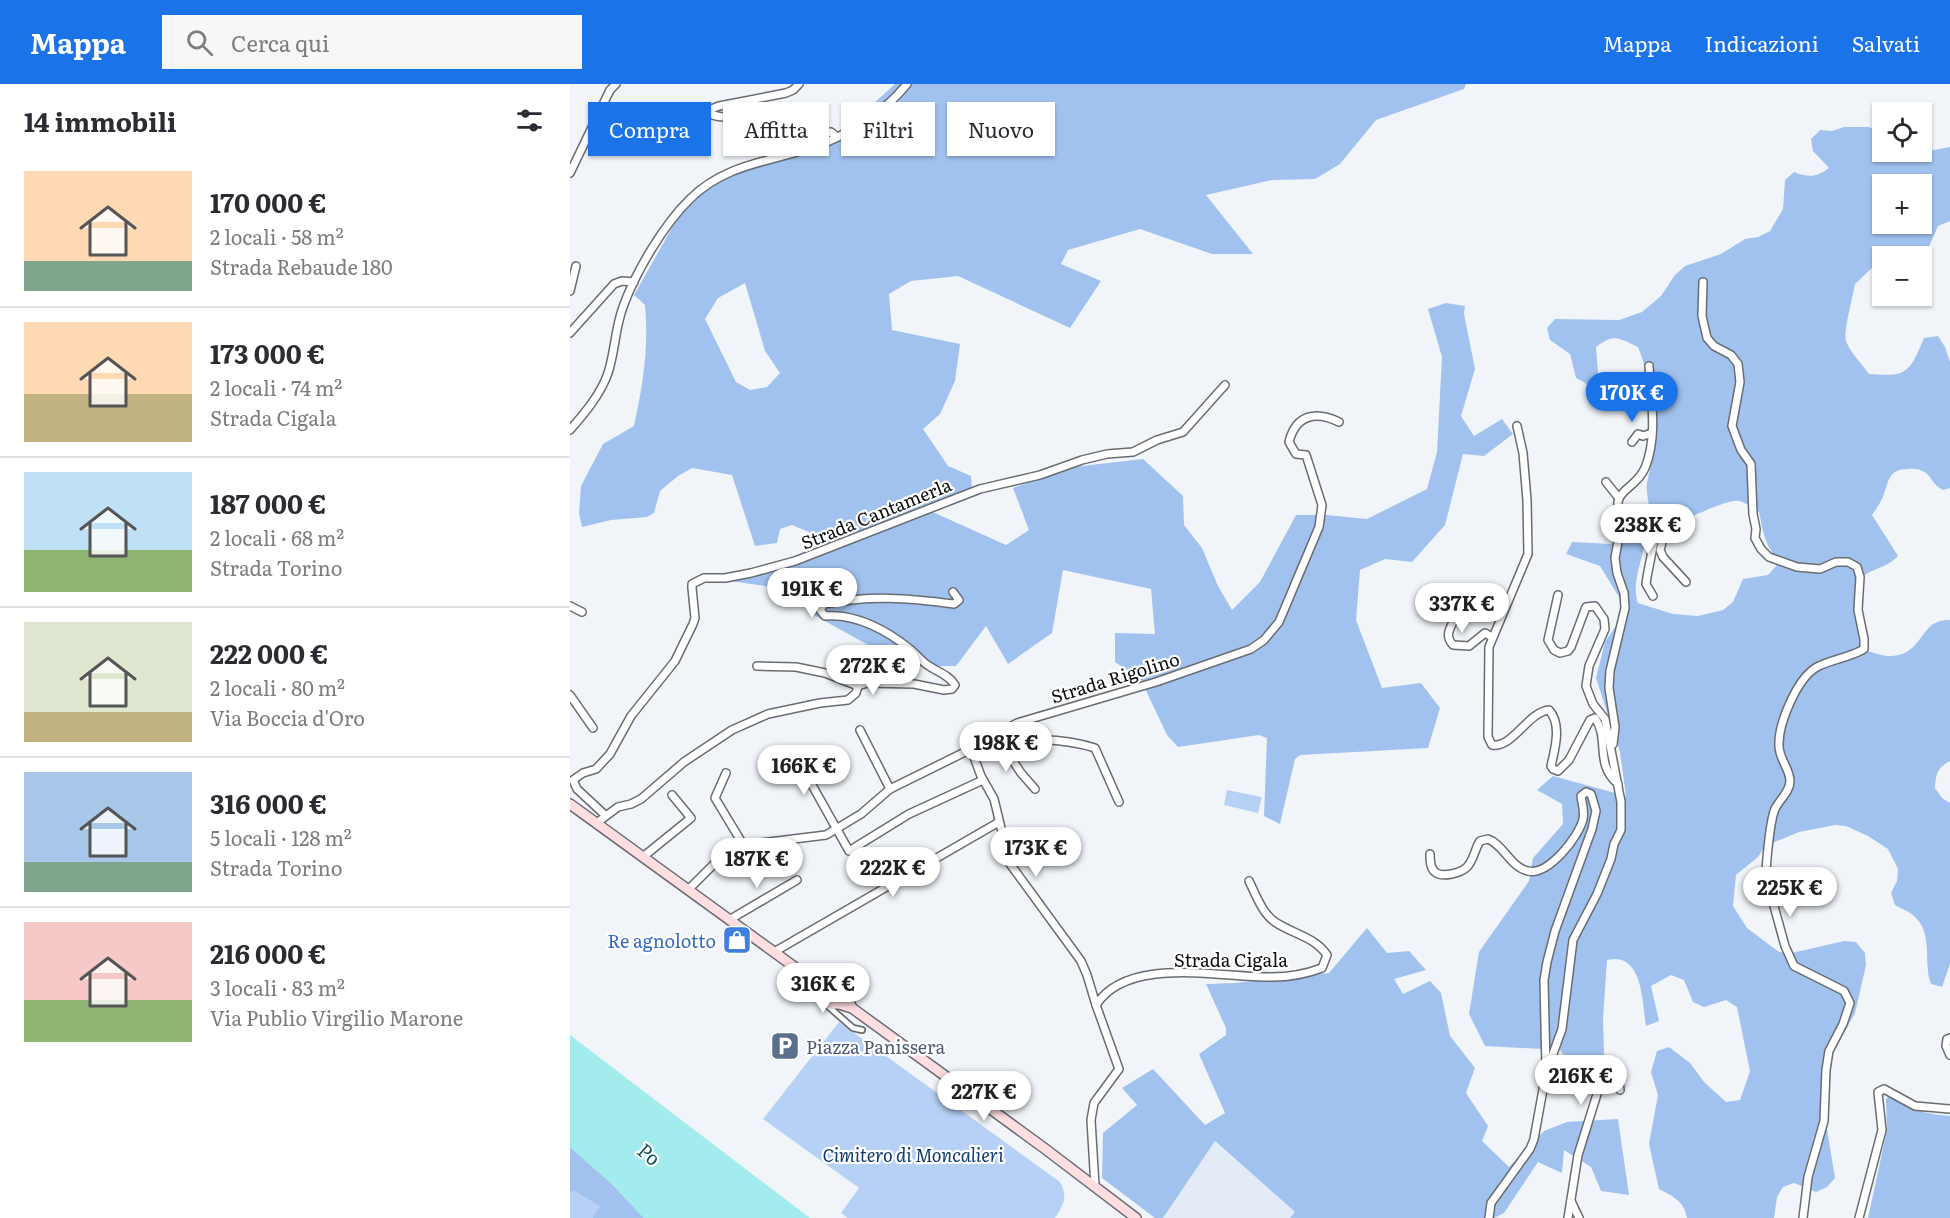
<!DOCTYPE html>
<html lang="it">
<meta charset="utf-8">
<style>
body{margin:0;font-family:Literata,serif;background:#f7f7f7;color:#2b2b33;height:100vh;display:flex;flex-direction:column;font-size:22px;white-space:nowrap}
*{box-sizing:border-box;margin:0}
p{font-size:20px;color:#7c7c81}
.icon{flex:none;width:33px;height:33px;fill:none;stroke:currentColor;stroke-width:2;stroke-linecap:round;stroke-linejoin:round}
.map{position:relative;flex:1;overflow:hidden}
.side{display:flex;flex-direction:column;background:#fff;width:570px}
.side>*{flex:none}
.banner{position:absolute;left:18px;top:18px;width:570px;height:54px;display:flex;gap:12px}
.fabs{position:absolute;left:1302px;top:18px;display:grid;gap:12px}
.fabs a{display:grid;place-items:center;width:60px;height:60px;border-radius:0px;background:#fff;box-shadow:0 2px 4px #0004;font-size:30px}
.price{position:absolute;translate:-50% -51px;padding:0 14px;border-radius:21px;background:#fff;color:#222;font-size:20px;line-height:39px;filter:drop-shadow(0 2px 3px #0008)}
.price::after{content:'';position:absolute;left:50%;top:36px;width:18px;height:14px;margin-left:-9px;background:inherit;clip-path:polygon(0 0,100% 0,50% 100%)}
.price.selected{background:#1a73e8;color:#fff}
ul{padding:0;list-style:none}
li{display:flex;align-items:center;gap:18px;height:150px;padding:0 24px}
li+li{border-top:2px solid #e1e1e2}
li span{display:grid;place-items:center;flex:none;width:168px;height:120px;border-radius:0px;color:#555}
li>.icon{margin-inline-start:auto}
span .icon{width:72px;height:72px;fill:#fffc;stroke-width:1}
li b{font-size:26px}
h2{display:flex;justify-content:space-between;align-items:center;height:72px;padding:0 24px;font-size:26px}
.tag{padding:0 21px;border-radius:0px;background:#fff;box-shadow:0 2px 4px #0004;font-size:21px;line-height:54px}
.tag.selected{background:#1a73e8;color:#fff}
header{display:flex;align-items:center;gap:36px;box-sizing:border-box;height:84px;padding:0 30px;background:#1a73e8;color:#fff}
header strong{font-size:28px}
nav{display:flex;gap:33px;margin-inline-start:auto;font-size:21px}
.search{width:420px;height:54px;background:#f7f7f7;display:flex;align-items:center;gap:15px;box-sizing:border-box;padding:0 21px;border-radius:0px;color:#7c7c81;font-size:22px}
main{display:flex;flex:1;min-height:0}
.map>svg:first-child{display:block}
</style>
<header>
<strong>Mappa</strong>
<div class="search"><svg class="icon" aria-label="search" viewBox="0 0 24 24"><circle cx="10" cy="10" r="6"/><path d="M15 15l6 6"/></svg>Cerca qui</div>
<nav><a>Mappa</a><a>Indicazioni</a><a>Salvati</a></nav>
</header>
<main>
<section class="side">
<h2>14 immobili<svg class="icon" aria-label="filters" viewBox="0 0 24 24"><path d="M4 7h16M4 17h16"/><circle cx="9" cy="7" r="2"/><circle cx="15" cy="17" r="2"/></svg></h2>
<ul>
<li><span style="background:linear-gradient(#ffd9b3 75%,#7fa58c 0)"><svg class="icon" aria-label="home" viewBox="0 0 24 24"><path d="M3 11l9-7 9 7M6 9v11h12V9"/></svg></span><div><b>170 000 €</b><p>2 locali · 58 m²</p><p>Strada Rebaude 180</p></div></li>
<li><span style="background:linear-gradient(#ffd9b3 60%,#c2b280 0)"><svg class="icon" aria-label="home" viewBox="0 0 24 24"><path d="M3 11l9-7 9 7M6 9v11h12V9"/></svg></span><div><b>173 000 €</b><p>2 locali · 74 m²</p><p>Strada Cigala</p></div></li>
<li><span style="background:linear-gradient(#bfe0f5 65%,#8fb573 0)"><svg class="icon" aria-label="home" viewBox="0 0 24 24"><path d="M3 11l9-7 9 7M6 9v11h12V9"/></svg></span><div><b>187 000 €</b><p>2 locali · 68 m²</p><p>Strada Torino</p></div></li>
<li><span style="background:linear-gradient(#dfe7d0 75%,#c2b280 0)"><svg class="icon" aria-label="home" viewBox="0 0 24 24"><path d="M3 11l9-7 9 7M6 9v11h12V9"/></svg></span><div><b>222 000 €</b><p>2 locali · 80 m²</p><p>Via Boccia d'Oro</p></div></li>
<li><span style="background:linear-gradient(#a9c7e8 75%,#7fa58c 0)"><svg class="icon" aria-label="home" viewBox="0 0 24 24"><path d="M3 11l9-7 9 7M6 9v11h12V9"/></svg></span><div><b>316 000 €</b><p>5 locali · 128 m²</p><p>Strada Torino</p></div></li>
<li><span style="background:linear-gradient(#f6c9c9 65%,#8fb573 0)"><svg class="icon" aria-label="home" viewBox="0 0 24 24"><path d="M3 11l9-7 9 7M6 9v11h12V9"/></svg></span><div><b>216 000 €</b><p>3 locali · 83 m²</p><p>Via Publio Virgilio Marone</p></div></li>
</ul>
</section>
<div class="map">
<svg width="1380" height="1134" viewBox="0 0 1380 1134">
<rect width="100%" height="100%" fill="#f1f5fa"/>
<path fill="#e3ebf7" d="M644 1057 725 1128 720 1134H593Z"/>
<g fill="#b6d1f5">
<path d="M657 706 692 713 688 729 654 721Z"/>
<path d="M269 938 490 1098C498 1112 494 1121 485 1134H278L271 1129 289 1104 193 1035Z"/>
<path d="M0 1063 44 1102 22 1134H0Z"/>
</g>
<g fill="#a1c2ef" fill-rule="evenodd">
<path d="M325 0H896L894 5 806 36 770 80 745 95 702 96 636 111 683 170H642L570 145 498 166 491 180 531 197 500 244 388 192 341 197 319 210 322 246 390 260 385 297 370 330 353 345 378 382 401 392 402 405 356 425 436 461 459 446 443 404 503 383 573 375 613 412 614 441 632 464 648 502 662 526 690 498 726 431H757L797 435 857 405 867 368 872 273 858 225 876 219 895 222 894 230 905 285 891 332 904 352 932 335 943 350 914 372 893 370 875 441 842 478 815 475 790 486 786 536 812 604 851 599 870 624 858 664 730 671 725 675 710 740 694 732 697 654 689 651 608 663 597 651 571 596 545 578V549L585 550 581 505 493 486 482 549 438 580 416 542 386 582H336L244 531 239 508 138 494 196 483 249 464 239 448 222 441 210 445 207 459 185 462 162 391 122 384 108 392 90 407 84 429 77 433 41 436 12 443 9 429 11 402 33 360 64 342C73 300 79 264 75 221L64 211 107 135 137 105 167 90 265 58 290 32ZM175 199 195 267 210 289 197 303 180 306 166 298 135 235 148 214Z"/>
<path d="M1274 43H1299L1312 50V68H1352V65L1359 67 1380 63V137L1368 142 1358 165C1350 166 1342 164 1334 165 1313 169 1301 186 1285 200 1283 212 1273 249 1276 257 1280 268 1292 280 1299 290 1338 293 1339 289 1354 254L1368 252 1375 263 1380 278V404L1373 406C1362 400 1363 395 1356 389 1351 385 1344 384 1338 385 1319 385 1319 396 1314 410 1312 417 1306 425 1302 431L1328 472C1316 485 1300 484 1287 497L1291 544 1298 567C1305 569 1315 573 1322 572 1355 570 1349 534 1380 536V677C1367 684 1366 690 1365 704L1372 714 1380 719V880L1372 903 1361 900C1353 879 1363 851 1346 834 1341 828 1332 825 1325 821L1321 809 1327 797 1328 785 1318 765 1298 752 1276 742 1265 741 1229 748 1195 762 1188 773 1166 791 1163 822 1177 844 1209 868 1222 869 1274 857 1286 858 1295 869 1296 881 1285 929 1262 971 1255 1033 1265 1094 1257 1103 1246 1108 1224 1099 1213 1103 1207 1113 1204 1134H1117C1114 1117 1104 1113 1089 1105L1079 1060 1088 1011 1081 988 1087 967 1099 963 1120 979 1134 998 1156 1018 1170 1016 1180 987 1167 923 1156 916 1134 923 1123 918 1114 896 1101 891 1081 902 1089 937 1076 942C1072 918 1073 867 1037 876L1033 935 1034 971 1003 984 990 966 915 962 899 930 909 868 959 797 963 774 993 740 992 720 967 706 983 692 1056 712 1050 668 1026 594 1035 558 1049 537 1052 525 1049 513 1030 482 996 470 1002 458 1040 460 1064 449H1076C1075 472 1060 498 1068 519L1103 530 1128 532 1153 526 1163 518 1173 495 1198 491 1206 482C1205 468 1199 466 1195 454 1192 446 1191 436 1189 428 1183 425 1175 418 1169 417 1147 414 1086 462 1079 422 1078 415 1076 407 1077 399 1081 382 1085 362 1084 344 1084 335 1079 326 1079 317 1077 298 1076 281 1068 263 1049 254 1044 249 1026 263L1029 302 1017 300 1006 294 1000 270 980 256 977 244 985 235 1049 236 1072 228 1091 212 1105 191 1115 182 1151 170 1175 155 1188 153 1200 147 1213 125 1215 96 1224 88C1239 94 1247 93 1259 84L1243 67 1241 55 1250 46 1262 47ZM1312 100H1352V140H1312Z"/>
<path d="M797 844 817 869 839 867 856 886 824 895 833 910 860 897 871 909 880 952 905 984 896 1009 918 1042 912 1057 939 1083 974 1047 997 1038 1048 1035 1059 1111 1031 1107 1021 1083 994 1066 992 1089 968 1078 934 1129 924 1134H720L725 1128 645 1057 593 1134H585L532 1094 533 1049 567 1021 552 1004 583 985 635 1041 655 1029 629 970 656 951V944L636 900 665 899 759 889Z"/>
<path d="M1319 1012C1344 1025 1351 1030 1380 1032V1134H1298L1317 1046 1316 1015Z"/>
<path d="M0 1063 44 1102 74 1134H22L30 1122 5 1107 0 1108Z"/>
</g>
<path fill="#a2eced" d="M0 951 240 1134H74L44 1102 0 1063Z"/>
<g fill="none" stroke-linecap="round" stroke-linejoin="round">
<g stroke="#696c71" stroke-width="8">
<path id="pedestrian" d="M259 923 283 944 292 946"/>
</g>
<g stroke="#696c71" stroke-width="10">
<g id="minor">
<path d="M229 0 223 6 216 9 149 22 141 25 140 29C148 36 161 31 171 34 182 37 190 46 198 54 212 68 239 55 256 49L261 48 267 53"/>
<path d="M0 89 40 6 46 0"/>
<path d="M1133 198 1132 232 1137 254 1144 262 1161 271 1168 280 1170 298 1162 342 1171 366 1181 380 1183 430 1186 445 1185 454 1191 465 1199 473 1227 483 1250 485 1266 478H1278L1287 483 1290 493 1288 526 1294 555V565C1279 574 1262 575 1247 583 1227 594 1208 640 1209 662 1209 675 1220 685 1220 697 1220 708 1209 716 1205 725 1200 736 1196 780 1196 793L1215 862 1224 882 1274 907 1280 919 1273 940 1259 967 1256 986 1254 1037 1238 1093 1233 1134"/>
<path d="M0 207 6 182"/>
<path d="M0 249 44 200 52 197 64 198"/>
<path d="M947 342 953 369 957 416 958 470 919 563 918 653 922 661C943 664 958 628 979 626 992 640 985 665 981 682L983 685 988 687 999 676 1020 636 1025 634C1040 656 1024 679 1048 700"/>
<path d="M0 346C14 330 31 310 38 289 45 268 45 244 53 223 65 189 94 140 120 115 155 80 199 78 244 63 276 52 316 27 337 0"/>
<path d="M1062 358 1068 350 1073 352 1082 349"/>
<path d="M1036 398 1048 413"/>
<path d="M1055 436 1069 430 1080 431 1089 437 1094 451 1090 466 1093 473 1116 498"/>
<path d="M1038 447 1044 435 1050 433"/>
<path d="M1083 512 1076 500 1077 493 1084 457 1093 444"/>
<path d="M877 517 886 531C882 543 873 550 883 561L899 562 915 549 922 553"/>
<path d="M0 522 12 528"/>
<path d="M886 531 901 522"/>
<path d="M187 582 226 583 255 589 288 602 297 599 344 600 374 606 382 605 385 601C379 591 368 588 359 582 352 578 347 571 341 566 318 547 286 529 255 532L250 526 254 520C300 511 338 514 384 520L389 516 383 508"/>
<path d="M0 611 23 644"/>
<path d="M290 646 320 705"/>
<path d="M430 657 451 689 465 705"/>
<path d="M418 658C453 655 491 653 525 664L549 718"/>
<path d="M1043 660 1045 643 1039 604 1040 587 1055 524 1054 509 1047 489 1045 474 1050 447 1055 436 1050 433C1040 405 1065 407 1075 384 1088 353 1081 314 1079 282"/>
<path d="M401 665 411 692 424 715 433 752 435 773 511 877 517 891 526 921"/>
<path d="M223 667 279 767 339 730 413 696"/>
<path d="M156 689 145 714 174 762"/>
<path d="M35 731 7 705 3 696 13 689 26 685 40 670 61 632 105 577 123 540 125 534 122 504V500L134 494H155L181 489 225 477 410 405 470 391 512 376 537 370 563 368 587 356 613 348 655 301"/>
<path d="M28 738 48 723 61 720 71 715 114 678 162 646 198 630 250 619 278 616 286 609 288 602"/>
<path d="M860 770C860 776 860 784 865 788 872 794 891 789 897 783 904 776 905 764 910 757L918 755C934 761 940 783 958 787 978 792 1009 753 1013 735 1015 727 1012 720 1011 712L1016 708 1021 710 1026 727 1022 745 985 847 977 878 974 896 976 984"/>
<path d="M74 772 121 734 102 711"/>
<path d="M119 805 147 777 162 766 183 760 256 751 291 730 320 705 401 665 447 639 586 598 681 565 694 556 709 538 749 443 752 421 736 371 726 370 719 358C726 330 746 327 769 338"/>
<path d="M159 836 227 796"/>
<path d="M204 868 429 738"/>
<path d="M1380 954 1377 955 1376 962 1380 971"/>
<path d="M525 1102 521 1036 524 1019 549 985 526 921C558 871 651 894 702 893 719 893 736 890 752 884L757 871C745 853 723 850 705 838 692 829 686 811 679 797"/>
<path d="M1001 1117 1009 1134"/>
<path d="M919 1134 921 1119 960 1065 964 1055 976 989 992 945 1003 856 1027 810 1041 775 1044 760 1051 746V718L1035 635 1023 620 1016 602 1019 582 1035 545 1034 535 1025 522 1016 523 1001 563 998 567 990 569 984 566 978 556 988 511"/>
<path d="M998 1134 1008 1071 1028 1007 1037 986 1043 981 1047 983 1050 1006"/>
<path d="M1289 1134 1312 1046 1308 1008 1314 1005 1345 1022 1380 1025"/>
</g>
</g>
<g stroke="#696c71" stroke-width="12">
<g id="secondary">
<path d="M0 720 248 900C255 907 255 912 261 920H269L282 924 474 1064 566 1134"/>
<path d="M250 901C257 903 270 902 274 906 277 911 279 919 282 924"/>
</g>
</g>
<use href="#pedestrian" stroke="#fff" stroke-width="4.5"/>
<use href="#minor" stroke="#fff" stroke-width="7"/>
<use href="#secondary" stroke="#ffdee2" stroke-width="9"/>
</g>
<defs>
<g id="shop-square" transform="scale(1.5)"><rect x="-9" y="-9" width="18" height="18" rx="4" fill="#3f7fe0" stroke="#fff"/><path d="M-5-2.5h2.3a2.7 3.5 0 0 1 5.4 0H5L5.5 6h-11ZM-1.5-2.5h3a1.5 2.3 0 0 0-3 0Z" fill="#fff"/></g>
<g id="parking-square" transform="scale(1.5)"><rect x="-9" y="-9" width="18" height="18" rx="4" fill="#5c6f8a" stroke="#fff"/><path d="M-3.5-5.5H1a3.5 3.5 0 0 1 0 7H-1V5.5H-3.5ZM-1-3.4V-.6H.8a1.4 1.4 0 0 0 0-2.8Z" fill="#fff"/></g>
</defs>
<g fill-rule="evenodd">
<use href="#shop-square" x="167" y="856"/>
<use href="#parking-square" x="215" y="962"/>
</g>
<g text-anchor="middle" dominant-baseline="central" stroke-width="4.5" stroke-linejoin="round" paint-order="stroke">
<g font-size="18" fill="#0b0c0e" stroke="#fff">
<text transform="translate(306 429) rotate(-22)">Strada Cantamerla</text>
<text transform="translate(545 593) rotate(-17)">Strada Rigolino</text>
<text x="661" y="875">Strada Cigala</text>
</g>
<g font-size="18" fill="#366cbe" stroke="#fff" text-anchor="end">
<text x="146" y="856">Re agnolotto</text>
</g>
<g font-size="18" fill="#4e5e75" stroke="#fff" text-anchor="start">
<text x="236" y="962">Piazza Panissera</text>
</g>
<g font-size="18" font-style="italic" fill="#0f3a6f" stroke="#fff">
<text x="343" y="1070">Cimitero di Moncalieri</text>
</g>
<g font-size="20" font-style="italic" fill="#0f5152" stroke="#fff">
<text transform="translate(80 1069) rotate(39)">Po</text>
</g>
</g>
</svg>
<div class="fabs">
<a><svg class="icon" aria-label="locate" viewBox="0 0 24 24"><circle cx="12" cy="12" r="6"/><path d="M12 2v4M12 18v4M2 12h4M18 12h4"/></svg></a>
<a>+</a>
<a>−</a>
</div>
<b class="price selected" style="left:1062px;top:339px">170K €</b>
<b class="price" style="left:1078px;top:471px">238K €</b>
<b class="price" style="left:242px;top:535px">191K €</b>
<b class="price" style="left:892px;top:550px">337K €</b>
<b class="price" style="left:303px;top:612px">272K €</b>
<b class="price" style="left:436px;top:689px">198K €</b>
<b class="price" style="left:234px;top:712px">166K €</b>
<b class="price" style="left:466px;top:794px">173K €</b>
<b class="price" style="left:187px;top:805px">187K €</b>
<b class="price" style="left:323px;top:814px">222K €</b>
<b class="price" style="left:1220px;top:834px">225K €</b>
<b class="price" style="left:253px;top:930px">316K €</b>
<b class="price" style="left:1011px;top:1022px">216K €</b>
<b class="price" style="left:414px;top:1038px">227K €</b>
<div class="banner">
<a class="tag selected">Compra</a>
<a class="tag">Affitta</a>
<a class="tag">Filtri</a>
<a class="tag">Nuovo</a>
</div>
</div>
</main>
